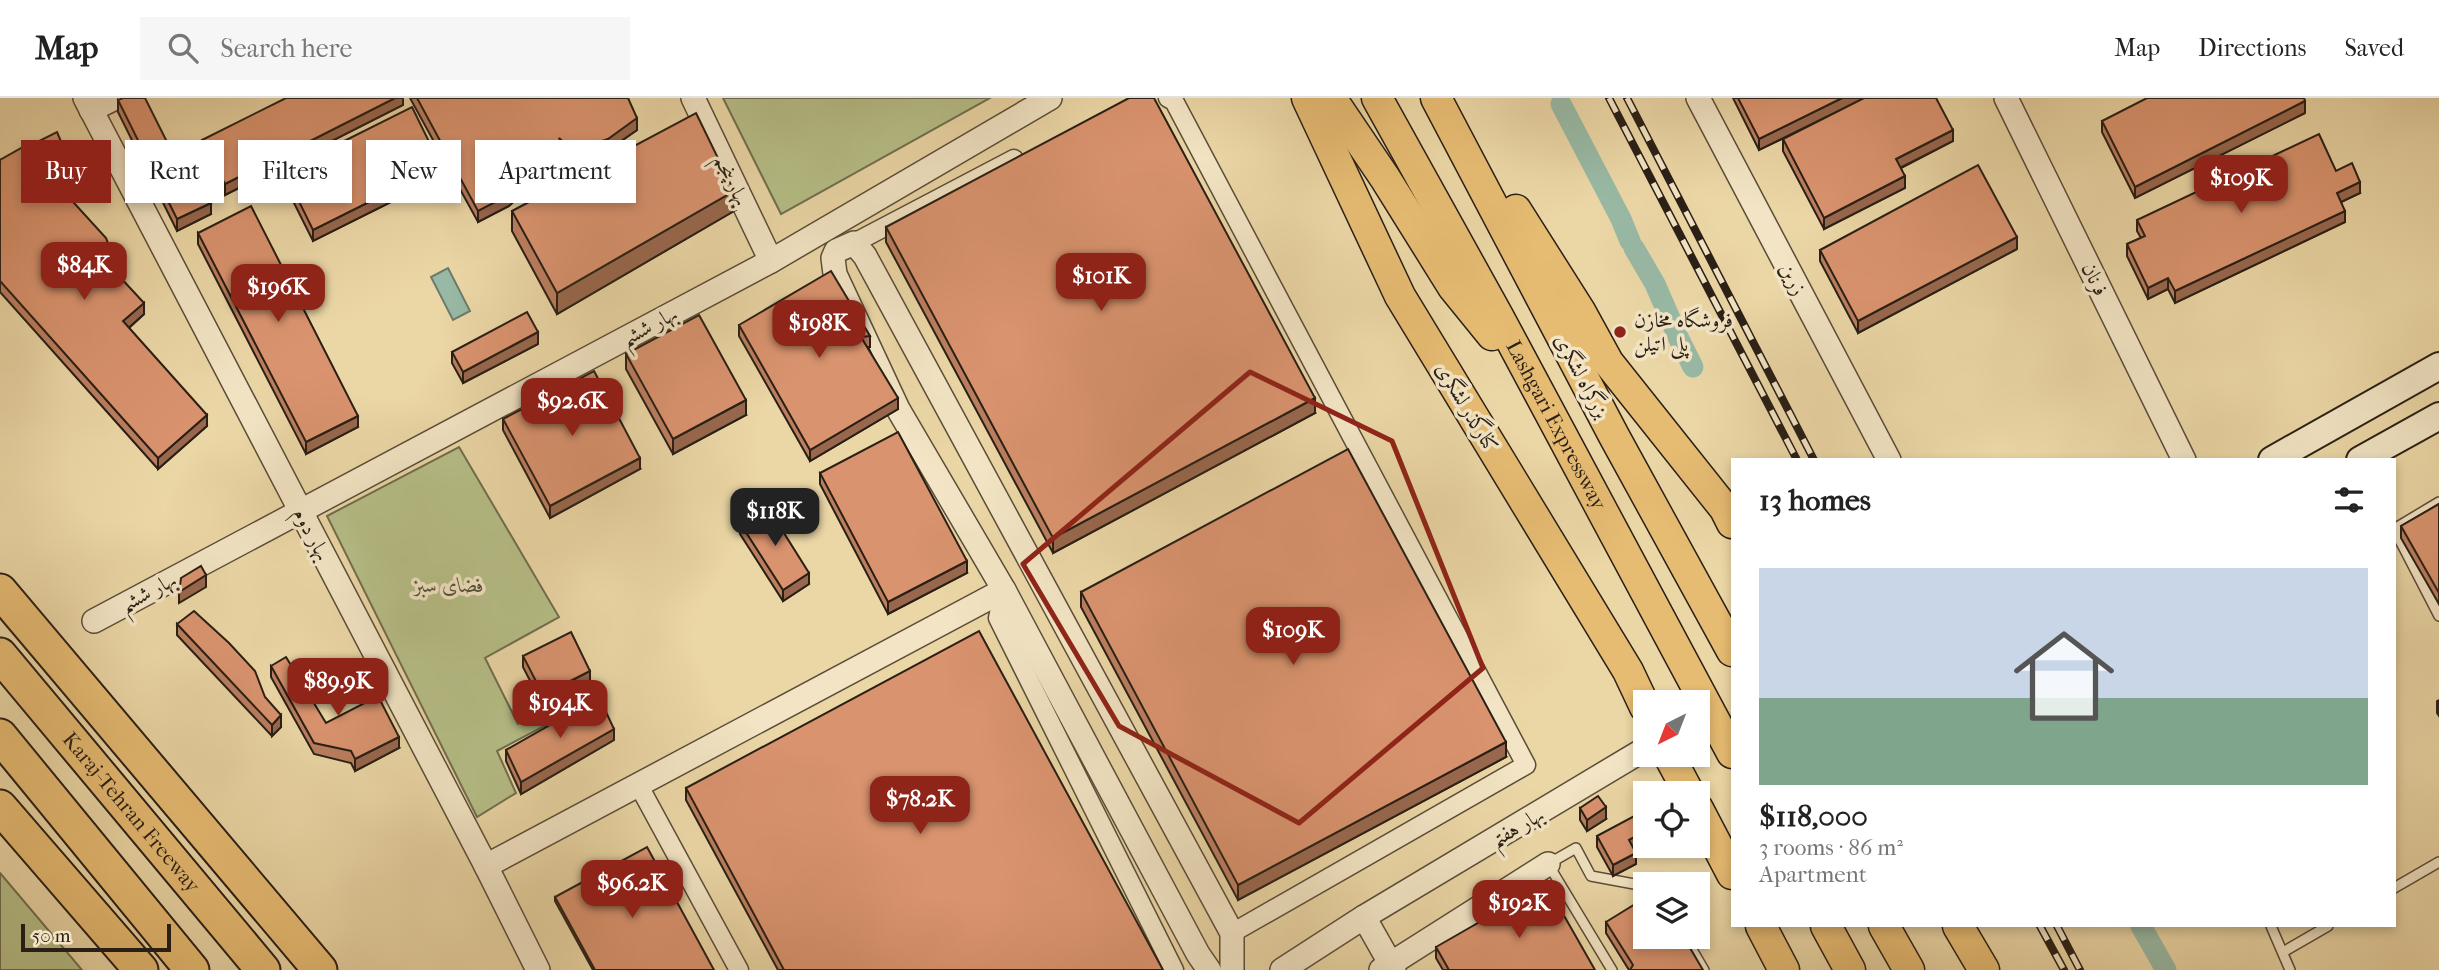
<!DOCTYPE html>
<meta charset="utf-8">
<style>
body{margin:0;font-family:"IM FELL French Canon",Amiri,serif;background:#f6f6f6;color:#222;height:100vh;display:flex;flex-direction:column;font-size:26px;white-space:nowrap}
*{box-sizing:border-box;margin:0}
p{font-size:23px;color:#767676}
.icon{flex:none;width:38px;height:38px;fill:none;stroke:currentColor;stroke-width:2;stroke-linecap:round;stroke-linejoin:round}
.map{position:relative;flex:1;overflow:hidden}
.drawer{position:absolute;left:1731px;top:360px;width:665px;height:469px;display:flex;flex-direction:column;background:#fff;border-radius:0px;box-shadow:0 4px 10px #0003}
.drawer>*{flex:none}
.banner{position:absolute;left:21px;top:42px;width:665px;height:63px;display:flex;gap:14px}
.needle{width:46px;rotate:222deg}
.controls{position:absolute;left:1633px;top:592px;display:grid;gap:14px}
.controls a{display:grid;place-items:center;width:77px;height:77px;border-radius:0px;background:#fff;box-shadow:0 4px 10px #0003;font-size:35px}
.scale{position:absolute;left:21px;bottom:18px;width:150px;box-sizing:border-box;padding-left:7px;border:4px solid #291f15;border-top:0;font-size:19px;line-height:24px;white-space:nowrap;color:#291f15;-webkit-text-stroke:5px #f2e4c4;paint-order:stroke}
.price{position:absolute;translate:-50% -60px;padding:0 16px;border-radius:14px;background:#8f2418;color:#fff;font-size:23px;line-height:46px;filter:drop-shadow(0 2px 4px #0008)}
.price::after{content:'';position:absolute;left:50%;top:42px;width:21px;height:16px;margin-left:-10px;background:inherit;clip-path:polygon(0 0,100% 0,50% 100%)}
.price.on{background:#222;color:#fff}
ul{padding:0;list-style:none}
li{display:grid;align-content:center;gap:14px;height:371px;padding:0 28px}
li span{display:grid;place-items:center;height:217px;border-radius:0px;color:#555}
li>.icon{margin-inline-start:auto}
span .icon{width:126px;height:126px;fill:#fffc;stroke-width:1}
li b{font-size:30px}
h2{display:flex;justify-content:space-between;align-items:center;height:84px;padding:0 28px;font-size:30px}
.chip{padding:0 24px;border-radius:0px;background:#fff;box-shadow:0 4px 10px #0003;font-size:24px;line-height:63px}
.chip.on{background:#8f2418;color:#fff}
header{display:flex;align-items:center;gap:42px;box-sizing:border-box;height:98px;padding:0 35px;background:#fff;border-bottom:2px solid #e0e0e0}
header strong{font-size:33px}
nav{display:flex;gap:38px;margin-inline-start:auto;font-size:24px}
.search{width:490px;height:63px;background:#f6f6f6;display:flex;align-items:center;gap:18px;box-sizing:border-box;padding:0 24px;border-radius:0px;color:#767676;font-size:26px}
.map>svg:first-child{display:block}
</style>
<header>
<strong>Map</strong>
<div class="search"><svg class="icon" aria-label="search" viewBox="0 0 24 24"><circle cx="10" cy="10" r="6"/><path d="M15 15l6 6"/></svg>Search here</div>
<nav><a>Map</a><a>Directions</a><a>Saved</a></nav>
</header>
<div class="map">
<svg width="2439" height="872" viewBox="0 0 2439 872">
<rect width="100%" height="100%" fill="#ebd6a5"/>
<filter id="stains"><feTurbulence type="fractalNoise" baseFrequency=".00286" numOctaves="4"/><feColorMatrix values="0 0 0 0 .2 0 0 0 0 .09 0 0 0 0 .02 0 0 0 .5 -.17"/></filter>
<radialGradient id="worn" r=".72"><stop offset=".6" stop-color="#630" stop-opacity="0"/><stop offset="1" stop-color="#630" stop-opacity=".3"/></radialGradient>
<g fill="#b6be87" stroke="#706e4e" stroke-width="2">
<path d="M723 0H990L781 116Z"/>
<path d="M459 349 559 519 485 560 518 626 595 588 601 598 497 653 516 695 477 719 327 418Z"/>
<path d="M0 775 82 872H0Z"/>
</g>
<path fill="#98b9a5" stroke="#6c7b6b" stroke-width="2" d="M448 170 470 213 453 222 431 179Z"/>
<g fill="none" stroke-linecap="round" stroke-linejoin="round">
<g stroke="#98b9a5" stroke-width="21">
<path d="M1561 6 1621 121 1630 143"/>
<path d="M1634 150 1655 186 1675 232"/>
<path d="M1678 239 1693 269"/>
<path d="M2141 828 2166 872"/>
</g>
<g stroke="#5a4d39" stroke-width="12">
<g id="service">
<path d="M2394 431 2439 518"/>
<path d="M2394 431 2439 404"/>
<path d="M2394 790 2439 764"/>
<path d="M2271 828 2290 872"/>
<path d="M1684 838 1704 872"/>
<path d="M2283 854 2328 828"/>
<path d="M1612 872 1548 766 1576 750 1591 778 1645 788"/>
</g>
</g>
<g stroke="#5a4d39" stroke-width="21">
<g id="minor">
<path d="M1168 0 1174 3 1526 667 1232 835"/>
<path d="M854 145 1014 61"/>
<path d="M1004 492 998 520 1174 872"/>
<path d="M639 688 739 872"/>
</g>
</g>
<g stroke="#5a4d39" stroke-width="26">
<g id="tertiary">
<path d="M85 0 486 768 538 872"/>
<path d="M693 0 771 163"/>
<path d="M1698 0 1889 362"/>
<path d="M2006 0 2184 362"/>
<path d="M91 12 115 0"/>
<path d="M94 523 771 163 1050 0"/>
<path d="M486 768 1004 492"/>
<path d="M1364 819 1394 872"/>
<path d="M1209 872 1198 856 1004 492 898 311 835 176 833 160 836 153 854 145 865 158 1232 835V872"/>
<path d="M1282 872 1364 819 1645 651"/>
<path d="M1381 872 1548 766"/>
</g>
</g>
<g stroke="#291f15" stroke-width="30">
<g id="secondary">
<path d="M2272 362 2439 268"/>
<path d="M2360 362 2439 318"/>
</g>
</g>
<g stroke="#291f15" stroke-width="33">
<g id="primary">
<path d="M1307 0 1400 198 1628 573 1645 609"/>
<path d="M1668 656 1689 695"/>
<path d="M1698 711 1732 776"/>
<path d="M1761 828 1784 872"/>
</g>
</g>
<g stroke="#291f15" stroke-width="33">
<g id="trunk">
<path d="M1331 0 1385 80 1453 189 1492 237"/>
<path id="s1" d="M1377 0 1498 218 1732 655"/>
<path d="M1436 0 1614 338 1732 553"/>
<path d="M1516 112 1580 213 1608 264 1725 411 1732 425"/>
<path d="M1826 828 1850 872"/>
<path d="M1884 828 1909 872"/>
<path d="M1958 828 1984 872"/>
</g>
</g>
<g stroke="#291f15" stroke-width="37">
<g id="motorway">
<path d="M0 493 320 872"/>
<path id="s2" d="M0 557 263 872"/>
<path d="M0 638 192 872"/>
<path d="M0 709 141 872"/>
</g>
</g>
<use href="#service" stroke="#f2e4c4" stroke-width="9"/>
<use href="#minor" stroke="#f2e4c4" stroke-width="18"/>
<use href="#tertiary" stroke="#f2e4c4" stroke-width="23"/>
<use href="#secondary" stroke="#f2e4c4" stroke-width="26"/>
<use href="#primary" stroke="#e6bb72" stroke-width="30"/>
<use href="#trunk" stroke="#e6bb72" stroke-width="30"/>
<use href="#motorway" stroke="#e6bb72" stroke-width="33"/>
<g stroke="#291f15" stroke-width="8">
<g id="rail">
<path d="M1609 0 1797 362"/>
<path d="M1627 0 1814 362"/>
<path d="M2040 828 2064 872"/>
<path d="M2057 828 2080 872"/>
</g>
</g>
<use href="#rail" stroke="#f2e4c4" stroke-width="5" stroke-dasharray="16" stroke-linecap="butt"/>
</g>
<g fill="#bb7e5f" stroke="#291f15" stroke-width="2">
<path d="M403 0V7L225 97 202 53V42Z"/>
<path d="M410 0H628L637 32 608 52 593 58 570 61 565 57 567 72 522 96 509 108 478 124Z"/>
<path d="M1733 0H1936L1953 43 1901 70 1905 90 1824 131 1783 53V41L1831 17 1759 52Z"/>
<path d="M118 2 173 56 211 116 177 133 118 14Z"/>
<path d="M2305 15 2135 100 2102 34V23Z"/>
<path d="M27 49 62 57 46 65 45 74 112 167 111 169 144 216 129 230 207 328 158 371 0 194V62L27 54Z"/>
<path d="M284 73 441 79 313 143 284 85Z"/>
<path d="M2336 73 2360 95 2341 104 2345 124 2175 205 2168 191 2148 201 2127 158V146L2141 140 2137 133V122Z"/>
<path d="M512 113H734L557 216 512 133Z"/>
<path d="M886 129 1315 315 1053 455 886 144Z"/>
<path d="M198 135 358 329 306 356 198 146Z"/>
<path d="M2017 151 1858 235 1820 163V152Z"/>
<path d="M739 227 870 238V249H868L898 311 810 363 739 238Z"/>
<path d="M538 246 463 285 452 265V254Z"/>
<path d="M626 256 746 317 673 356 626 271Z"/>
<path d="M503 321 640 371 550 420 503 332Z"/>
<path d="M820 375 967 475 888 516 820 386Z"/>
<path d="M2439 406V506L2401 440V428Z"/>
<path d="M740 425 809 486 783 503 740 436Z"/>
<path d="M1081 494 1506 659 1238 802 1081 509Z"/>
<path d="M177 526 281 629 272 638 177 537Z"/>
<path d="M523 558 590 585 543 608 523 569Z"/>
<path d="M271 568 326 625 399 650 355 673 351 665 314 656 271 579Z"/>
<path d="M2439 602V618L2437 615V603Z"/>
<path d="M614 642 521 696 506 663V652Z"/>
<path d="M686 690 1163 872H778L686 702Z"/>
<path d="M1580 710 1606 721 1587 733 1580 722Z"/>
<path d="M1645 727V745L1634 751 1636 766 1613 778 1597 749V738Z"/>
<path d="M555 799 714 872H593L555 803Z"/>
<path d="M1606 824 1703 872H1629L1606 835Z"/>
<path d="M1436 849 1595 872H1443L1436 860Z"/>
</g>
<g fill="#98674d" stroke="#291f15" stroke-width="2">
<path d="M395 0H403V7L225 97V86Z"/>
<path d="M1842 0H1865L1759 52V41Z"/>
<path d="M2305 3V15L2135 100V89Z"/>
<path d="M637 20V32L608 52 593 58V46Z"/>
<path d="M1953 32V43L1896 72V61Z"/>
<path d="M62 46V57L46 65 45 79 46 53Z"/>
<path d="M567 60V72L522 96 509 108 478 124V113L522 85Z"/>
<path d="M441 68V79L313 143V132Z"/>
<path d="M1905 78V90L1824 131V120Z"/>
<path d="M2360 84V95L2337 106V95Z"/>
<path d="M734 93V113L557 216V195Z"/>
<path d="M211 105V116L177 133V121Z"/>
<path d="M2345 113V124L2175 205V193Z"/>
<path d="M2017 139V151L1858 235V223Z"/>
<path d="M112 156V167L106 175V164Z"/>
<path d="M2168 180V191L2148 201V190Z"/>
<path d="M144 205V216L123 235V223Z"/>
<path d="M538 234V246L463 285V274Z"/>
<path d="M898 300V311L810 363V352Z"/>
<path d="M1315 300V315L1053 455V440Z"/>
<path d="M746 302V317L673 356V341Z"/>
<path d="M207 317V328L158 371V360Z"/>
<path d="M358 318V329L306 356V344Z"/>
<path d="M640 360V371L550 420V408Z"/>
<path d="M967 463V475L888 516V504Z"/>
<path d="M809 475V486L783 503V492Z"/>
<path d="M206 477V489L179 505V494Z"/>
<path d="M590 573V585L543 608V597Z"/>
<path d="M281 617V629L272 638V627Z"/>
<path d="M614 631V642L521 696V684Z"/>
<path d="M399 639V650L355 673V661Z"/>
<path d="M1506 644V659L1238 802V787Z"/>
<path d="M1606 709V721L1587 733V722Z"/>
<path d="M1645 733V745L1629 753V742Z"/>
<path d="M1636 755V766L1613 778V767Z"/>
</g>
<g fill="#d9936e" stroke="#291f15" stroke-width="2">
<path d="M123 0H145L173 56 184 50 211 105 177 121 118 2Z"/>
<path d="M286 0H395L225 86 202 42Z"/>
<path d="M417 0H628L637 20 608 41 593 46 570 50 559 40 567 60 522 85 509 97 478 113Z"/>
<path d="M1129 0H1154L1315 300 1053 440 886 129Z"/>
<path d="M1738 0H1842L1759 41Z"/>
<path d="M1864 0H1936L1953 32 1896 61 1905 78 1824 120 1783 41Z"/>
<path d="M2147 0H2304L2305 3 2135 89 2102 23Z"/>
<path d="M412 9 441 68 313 132 284 73Z"/>
<path d="M696 15 734 93 557 195 512 113Z"/>
<path d="M57 34 62 46 46 53 45 67 27 49Z"/>
<path d="M2319 36 2336 73 2352 65 2360 84 2337 95 2345 113 2175 193 2168 180 2148 190 2127 146 2145 138 2137 122Z"/>
<path d="M23 49 106 140 112 156 106 164 144 205 123 223 207 317 158 360 0 183V62Z"/>
<path d="M1978 67 2017 139 1858 223 1820 152Z"/>
<path d="M251 108 358 318 306 344 198 135Z"/>
<path d="M831 173 870 238 861 239 898 300 810 352 739 227Z"/>
<path d="M527 214 538 234 463 274 452 254Z"/>
<path d="M699 217 746 302 673 341 626 256Z"/>
<path d="M594 273 640 360 550 408 503 321Z"/>
<path d="M898 334 967 463 888 504 820 375Z"/>
<path d="M1348 351 1506 644 1238 787 1081 494Z"/>
<path d="M2439 406V495L2401 428Z"/>
<path d="M767 408 809 475 783 492 740 425Z"/>
<path d="M201 468 206 477 179 494 181 480Z"/>
<path d="M194 513 229 545 255 573 265 599 281 617 272 627 177 526Z"/>
<path d="M979 533 1163 872H784L686 690Z"/>
<path d="M571 534 590 573 543 597 523 558Z"/>
<path d="M286 559 326 625 378 598 399 639 355 661 351 653 314 645 271 568Z"/>
<path d="M599 599 614 631 521 684 506 652Z"/>
<path d="M1598 698 1606 709 1587 722 1580 710Z"/>
<path d="M1638 716 1645 727V733L1629 742 1636 755 1613 767 1597 738Z"/>
<path d="M647 749 714 872H595L555 799Z"/>
<path d="M1546 786 1595 872H1449L1436 849Z"/>
<path d="M1645 800V838H1683L1703 872H1630L1633 867 1606 824Z"/>
</g>
<path fill="none" stroke="#8f2418" stroke-width="5" stroke-linejoin="round" d="M1250 274 1392 343 1483 570 1299 725 1119 628 1023 466Z"/>
<circle fill="#8f2418" stroke="#f2e4c4" stroke-width="2.5" cx="1620" cy="234" r="7"/>
<g text-anchor="middle" dominant-baseline="central" stroke-width="7" stroke-linejoin="round" paint-order="stroke">
<g font-size="21" fill="#291f15" stroke="#f2e4c4">
<text transform="translate(732 82) rotate(64)">بهار پنجم</text>
<text transform="translate(1793 181) rotate(62)">زرین</text>
<text transform="translate(2095 181) rotate(64)">فرنان</text>
<text transform="translate(649 228) rotate(-28)">بهار ششم</text>
<text transform="translate(1582 278) rotate(62)">بزرگراه لشگری</text>
<text transform="translate(1467 309) rotate(59)">کنارگذر لشگری</text>
<text stroke="none"><textPath href="#s1" startOffset="373">Lashgari Expressway</textPath></text>
<text transform="translate(312 436) rotate(62)">بهار دوم</text>
<text transform="translate(148 494) rotate(-28)">بهار ششم</text>
<text stroke="none"><textPath href="#s2" startOffset="205">Karaj-Tehran Freeway</textPath></text>
<text transform="translate(1517 729) rotate(-30)">بهار هفتم</text>
</g>
<g font-size="21" fill="#291f15" stroke="#f2e4c4" text-anchor="start">
<text x="1634" y="222">فروشگاه مخازن<tspan x="1634" dy="24">پلی اتیلن</tspan></text>
</g>
<g font-size="21" font-style="italic" fill="#534f37" stroke="#f2e4c4">
<text x="449" y="487">فضای سبز</text>
</g>
</g>
<rect width="100%" height="100%" filter="url(#stains)"/>
<rect width="100%" height="100%" fill="url(#worn)"/>
</svg>
<div class="controls">
<a><svg class="needle" viewBox="-14 -14 28 28"><path d="M0-13l5 13h-10z" fill="#e53935"/><path d="M0 13l5-13h-10z" fill="#767676"/></svg></a>
<a><svg class="icon" aria-label="locate" viewBox="0 0 24 24"><circle cx="12" cy="12" r="6"/><path d="M12 2v4M12 18v4M2 12h4M18 12h4"/></svg></a>
<a><svg class="icon" aria-label="layers" viewBox="0 0 24 24"><path d="M12 4l9 5-9 5-9-5zM3 14l9 5 9-5"/></svg></a>
</div>
<div class="scale">50 m</div>
<b class="price" style="left:2241px;top:117px">$109K</b>
<b class="price" style="left:84px;top:204px">$84K</b>
<b class="price" style="left:1101px;top:215px">$101K</b>
<b class="price" style="left:278px;top:226px">$196K</b>
<b class="price" style="left:819px;top:262px">$198K</b>
<b class="price" style="left:572px;top:340px">$92.6K</b>
<b class="price on" style="left:775px;top:450px">$118K</b>
<b class="price" style="left:1293px;top:569px">$109K</b>
<b class="price" style="left:338px;top:620px">$89.9K</b>
<b class="price" style="left:560px;top:642px">$194K</b>
<b class="price" style="left:920px;top:738px">$78.2K</b>
<b class="price" style="left:632px;top:822px">$96.2K</b>
<b class="price" style="left:1519px;top:842px">$192K</b>
<div class="banner">
<a class="chip on">Buy</a>
<a class="chip">Rent</a>
<a class="chip">Filters</a>
<a class="chip">New</a>
<a class="chip">Apartment</a>
</div>
<section class="drawer">
<h2>13 homes<svg class="icon" aria-label="filters" viewBox="0 0 24 24"><path d="M4 7h16M4 17h16"/><circle cx="9" cy="7" r="2"/><circle cx="15" cy="17" r="2"/></svg></h2>
<ul>
<li><span style="background:linear-gradient(#c9d6e8 60%,#7fa58c 0)"><svg class="icon" aria-label="home" viewBox="0 0 24 24"><path d="M3 11l9-7 9 7M6 9v11h12V9"/></svg></span><div><b>$118,000</b><p>3 rooms · 86 m²</p><p>Apartment</p></div></li>
</ul>
</section>
</div>
